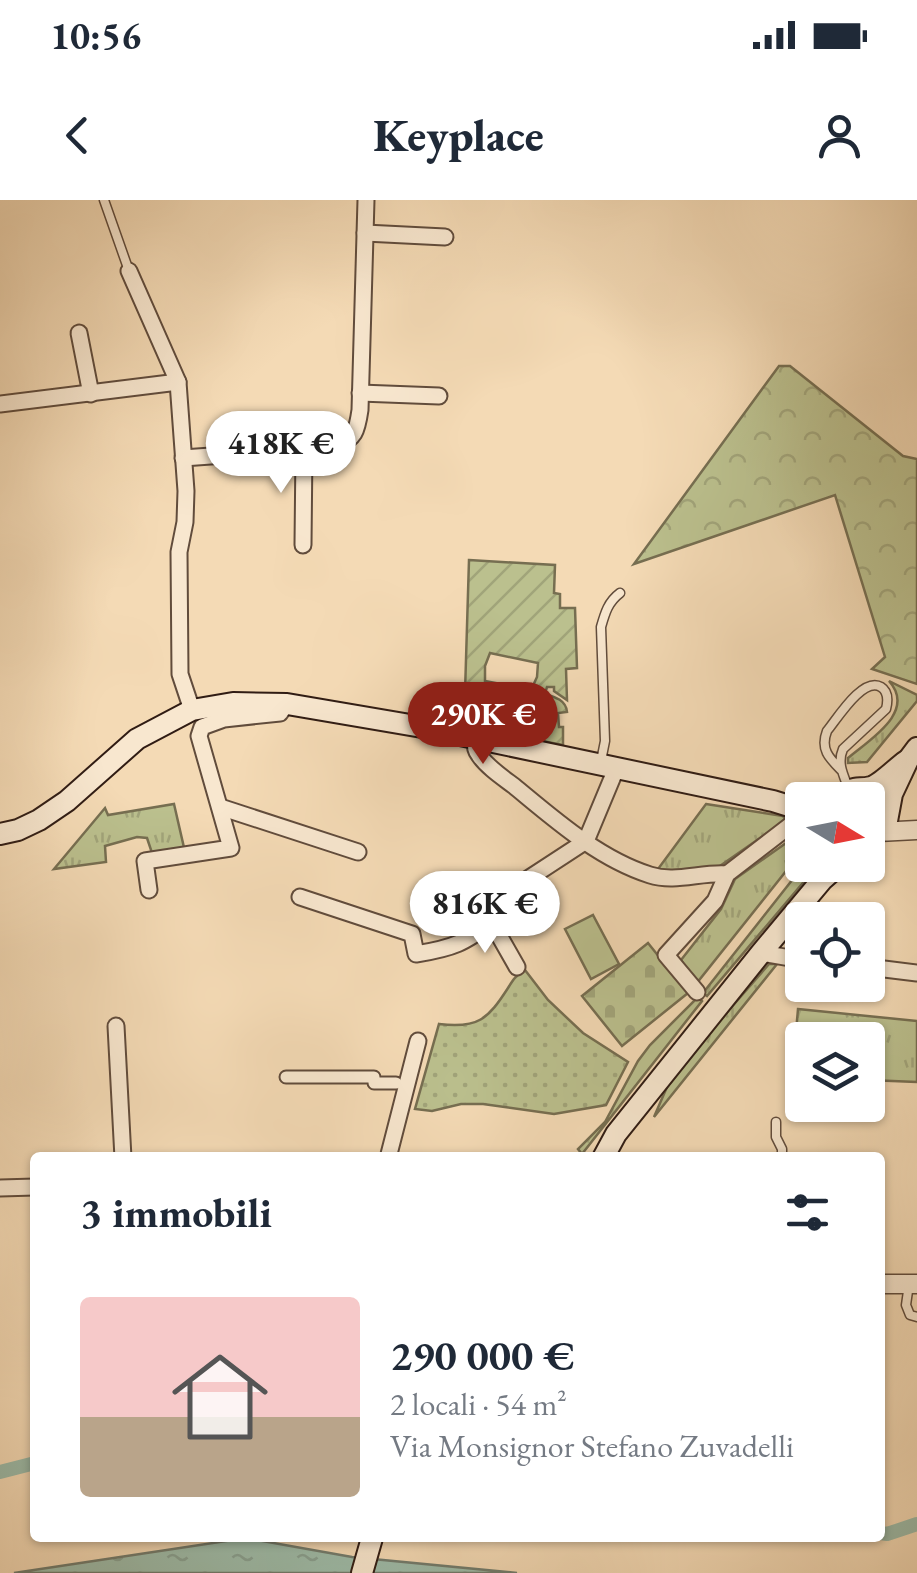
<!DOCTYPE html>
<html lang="it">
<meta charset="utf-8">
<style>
body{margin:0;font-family:"EB Garamond",serif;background:#f2f2f3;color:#1f2937;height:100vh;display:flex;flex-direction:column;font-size:38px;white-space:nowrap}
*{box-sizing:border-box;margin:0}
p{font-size:32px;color:#747a83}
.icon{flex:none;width:55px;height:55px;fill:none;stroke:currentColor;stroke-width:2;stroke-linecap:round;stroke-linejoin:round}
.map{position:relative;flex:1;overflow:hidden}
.sheet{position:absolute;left:30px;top:952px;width:855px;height:390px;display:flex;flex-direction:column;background:#fff;border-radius:10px;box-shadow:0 2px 8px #0004}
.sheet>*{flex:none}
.needle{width:65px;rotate:100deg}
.tools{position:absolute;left:785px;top:582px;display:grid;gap:20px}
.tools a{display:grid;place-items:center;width:100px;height:100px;border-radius:10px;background:#fff;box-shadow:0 2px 8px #0004;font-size:50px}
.price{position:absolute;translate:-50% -85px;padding:0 22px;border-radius:35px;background:#fff;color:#222;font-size:32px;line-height:65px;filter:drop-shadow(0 2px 5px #0008)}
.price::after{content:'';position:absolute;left:50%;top:60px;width:30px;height:22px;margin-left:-15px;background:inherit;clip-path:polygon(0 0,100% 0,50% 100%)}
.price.selected{background:#8f2418;color:#fff}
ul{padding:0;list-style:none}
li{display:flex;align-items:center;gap:30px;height:250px;padding:0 50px}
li+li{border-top:2px solid #e0e1e3}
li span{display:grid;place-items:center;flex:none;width:280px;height:200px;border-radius:10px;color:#555}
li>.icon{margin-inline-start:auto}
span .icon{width:120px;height:120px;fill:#fffc;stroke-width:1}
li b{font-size:42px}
h2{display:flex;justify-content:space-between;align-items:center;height:120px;padding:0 50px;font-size:42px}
.status{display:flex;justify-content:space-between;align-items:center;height:70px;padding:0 50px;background:#fff;direction:ltr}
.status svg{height:28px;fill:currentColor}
header{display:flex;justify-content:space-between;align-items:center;height:130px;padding:0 50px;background:#fff;font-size:45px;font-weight:800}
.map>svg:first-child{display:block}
</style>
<div class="status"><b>10:56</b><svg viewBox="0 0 49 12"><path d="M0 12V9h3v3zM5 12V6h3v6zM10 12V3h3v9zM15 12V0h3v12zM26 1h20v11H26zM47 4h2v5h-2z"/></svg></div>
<header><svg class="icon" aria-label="back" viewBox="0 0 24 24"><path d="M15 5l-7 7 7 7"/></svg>Keyplace<svg class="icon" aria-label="person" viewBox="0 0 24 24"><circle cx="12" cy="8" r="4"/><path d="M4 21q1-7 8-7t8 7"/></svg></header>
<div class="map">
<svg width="917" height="1373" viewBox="0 0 917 1373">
<defs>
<pattern id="grass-tufts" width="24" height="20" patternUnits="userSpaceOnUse" patternTransform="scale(2.5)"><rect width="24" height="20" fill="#bbc08e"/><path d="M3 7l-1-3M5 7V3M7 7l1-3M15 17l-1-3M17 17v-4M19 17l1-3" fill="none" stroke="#a1a47a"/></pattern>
<pattern id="forest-crowns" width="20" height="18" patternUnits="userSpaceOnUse" patternTransform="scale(2.5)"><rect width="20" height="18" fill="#bbc08e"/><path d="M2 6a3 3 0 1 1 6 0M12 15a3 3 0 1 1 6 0" fill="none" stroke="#a1a47a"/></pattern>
<pattern id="cemetery-stones" width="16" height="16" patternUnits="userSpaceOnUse" patternTransform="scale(2.5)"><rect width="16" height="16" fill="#bbc08e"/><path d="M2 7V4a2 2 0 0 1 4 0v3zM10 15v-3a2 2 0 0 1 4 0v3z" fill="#a1a47a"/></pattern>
<pattern id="park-dots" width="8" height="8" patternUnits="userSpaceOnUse" patternTransform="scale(2.5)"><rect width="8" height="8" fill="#bbc08e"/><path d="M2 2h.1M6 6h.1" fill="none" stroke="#a1a47a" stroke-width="1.8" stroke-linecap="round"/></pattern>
<pattern id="garden-furrows" width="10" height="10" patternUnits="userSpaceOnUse" patternTransform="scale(2.5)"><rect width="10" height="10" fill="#bbc08e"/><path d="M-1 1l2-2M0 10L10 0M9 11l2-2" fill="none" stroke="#a1a47a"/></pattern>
<pattern id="water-ripples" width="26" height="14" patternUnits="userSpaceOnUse" patternTransform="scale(2.5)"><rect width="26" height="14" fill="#9cbba9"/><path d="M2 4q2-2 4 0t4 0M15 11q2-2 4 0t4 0" fill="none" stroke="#87a091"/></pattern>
</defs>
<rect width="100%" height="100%" fill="#f4dab5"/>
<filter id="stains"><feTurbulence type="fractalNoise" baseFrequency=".002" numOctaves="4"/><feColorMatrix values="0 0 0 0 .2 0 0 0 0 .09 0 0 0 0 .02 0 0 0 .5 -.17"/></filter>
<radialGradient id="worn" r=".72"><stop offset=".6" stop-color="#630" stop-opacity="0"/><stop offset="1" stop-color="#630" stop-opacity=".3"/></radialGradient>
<g fill="url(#grass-tufts)" stroke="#766e51" stroke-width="2.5">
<path d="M889 481 917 495V501L867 562 848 563V558C869 540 917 512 889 481Z"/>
<path d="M174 604 185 652 153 656 147 638 137 637 105 646 106 662 54 669 105 608 108 615Z"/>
<path d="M706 604 783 616 786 620 717 668 676 672 658 669Z"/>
<path d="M802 635V651L696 784 681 760 721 709 735 679 796 636Z"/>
<path d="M804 665H818L707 796 703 793Z"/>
<path d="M769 764H777L654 917 667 887 702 841Z"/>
<path d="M698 797 702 801 582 954 578 949 605 922 638 861 650 845Z"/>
<path d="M798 809 917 821V882L868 880V840H802V878H792Z"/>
</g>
<path fill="url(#forest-crowns)" stroke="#766e51" stroke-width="2.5" d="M790 166 903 256 917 259V484L872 469 885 457 835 295 634 364 779 166Z"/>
<path fill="url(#cemetery-stones)" stroke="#766e51" stroke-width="2.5" d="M648 743 688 793 622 846 582 796Z"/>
<path fill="url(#park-dots)" stroke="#766e51" stroke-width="2.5" d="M525 770 548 800 583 833 628 862 606 905 554 914 483 904H461L432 911 415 909 439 824C478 829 488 819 508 788 513 780 516 775 525 770Z"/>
<path fill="url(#garden-furrows)" stroke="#766e51" stroke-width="2.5" fill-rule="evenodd" d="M469 360 555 365 554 393 560 394V408H575L577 468 566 469 567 500 554 491V487H547L545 494C555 497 566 500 567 512L558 513 559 527H563V545L464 526ZM490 453 538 463 537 477 531 490 485 481V466Z"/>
<path fill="#bbc08e" stroke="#766e51" stroke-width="2.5" d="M593 715 619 764 591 779 565 729Z"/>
<path fill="url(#water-ripples)" stroke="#717b6d" stroke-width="2.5" d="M246 1338 352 1357 517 1373H14Z"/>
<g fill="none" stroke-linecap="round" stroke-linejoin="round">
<g stroke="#9cbba9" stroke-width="14">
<path d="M0 1272 35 1263"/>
<path d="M880 1333 887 1334 917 1324"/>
</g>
<g stroke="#614c3c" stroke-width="11">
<g id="service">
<path d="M104 0 129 71"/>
<path d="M601 561 605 541 601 427C605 413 608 402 620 393"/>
<path d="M841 570C829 558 820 549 827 531 837 519 863 476 881 487 889 492 888 501 886 509L843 549C837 563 843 574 848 587"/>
<path d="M776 922V937L782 949V958"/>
<path d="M909 1084 906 1105 910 1115 917 1117"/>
</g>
</g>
<g stroke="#614c3c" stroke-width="15">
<path id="pedestrian" d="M286 877H374V883H396"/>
</g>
<g stroke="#614c3c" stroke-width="19">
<g id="minor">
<path d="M365 33 445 37"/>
<path d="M129 71 178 182 186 291 185 322 179 352 180 474 192 510"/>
<path d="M79 133 91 194"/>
<path d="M360 193 439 196"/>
<path d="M0 204 178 182"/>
<path d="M183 258 335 247C355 239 357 231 360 210L366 0"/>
<path d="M303 345 304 249"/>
<path d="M476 540C476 547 474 548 479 555 487 567 502 577 514 586 554 619 599 659 650 675 675 683 701 672 727 674"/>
<path d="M220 607 358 652"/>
<path d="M149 690 145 661 231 648 199 536 202 527 224 519 280 513 284 507"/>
<path d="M300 697 412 734 416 754C454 748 464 743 494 721L488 705 586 641 616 569"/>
<path d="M492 723 517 767"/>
<path d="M761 753 802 760"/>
<path d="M868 767 917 773"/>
<path d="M697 792 666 755 715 701 727 674 801 617 802 613"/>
<path d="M116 826 123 958"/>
<path d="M388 958 418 841"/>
<path d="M0 988 35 987"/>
</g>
</g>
<g stroke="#614c3c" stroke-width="21">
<g id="tertiary">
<path d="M878 632 917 630"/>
<path d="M880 1084H917"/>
</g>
</g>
<g stroke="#301c14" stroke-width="24">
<g id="secondary">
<path d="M842 600C855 583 856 591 871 587 881 584 897 567 906 561"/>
<path d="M0 634 18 630 39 620 67 601 137 539 192 510 233 503 287 504 422 527 773 601 802 610"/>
<path d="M868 638 878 632 887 621 892 594 908 560 917 548"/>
<path d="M603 958 616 934 761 753 822 680 839 665"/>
<path d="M362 1373 372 1338"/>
</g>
</g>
<use href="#service" stroke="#f8e7cf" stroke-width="8"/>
<use href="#pedestrian" stroke="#f8e7cf" stroke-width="11"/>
<use href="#minor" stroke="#f8e7cf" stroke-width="15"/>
<use href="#tertiary" stroke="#f8e7cf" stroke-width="18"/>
<use href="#secondary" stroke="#f8e7cf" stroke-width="20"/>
</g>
<rect width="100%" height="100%" filter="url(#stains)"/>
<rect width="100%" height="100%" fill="url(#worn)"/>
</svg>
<div class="tools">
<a><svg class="needle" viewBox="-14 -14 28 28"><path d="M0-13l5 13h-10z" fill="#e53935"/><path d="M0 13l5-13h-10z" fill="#747a83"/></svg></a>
<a><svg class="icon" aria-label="locate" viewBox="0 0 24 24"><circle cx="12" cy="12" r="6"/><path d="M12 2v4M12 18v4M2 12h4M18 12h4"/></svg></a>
<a><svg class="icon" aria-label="layers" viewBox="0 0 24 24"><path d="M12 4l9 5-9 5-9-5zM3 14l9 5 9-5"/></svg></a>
</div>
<b class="price" style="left:281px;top:296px">418K €</b>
<b class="price selected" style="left:483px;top:567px">290K €</b>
<b class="price" style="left:485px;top:756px">816K €</b>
<section class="sheet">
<h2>3 immobili<svg class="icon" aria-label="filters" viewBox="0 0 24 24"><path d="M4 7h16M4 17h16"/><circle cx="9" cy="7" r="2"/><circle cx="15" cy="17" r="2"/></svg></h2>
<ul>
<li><span style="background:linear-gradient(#f6c9c9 60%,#b9a48a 0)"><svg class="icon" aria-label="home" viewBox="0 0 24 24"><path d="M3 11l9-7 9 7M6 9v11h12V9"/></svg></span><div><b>290 000 €</b><p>2 locali · 54 m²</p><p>Via Monsignor Stefano Zuvadelli</p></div></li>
</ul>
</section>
</div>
